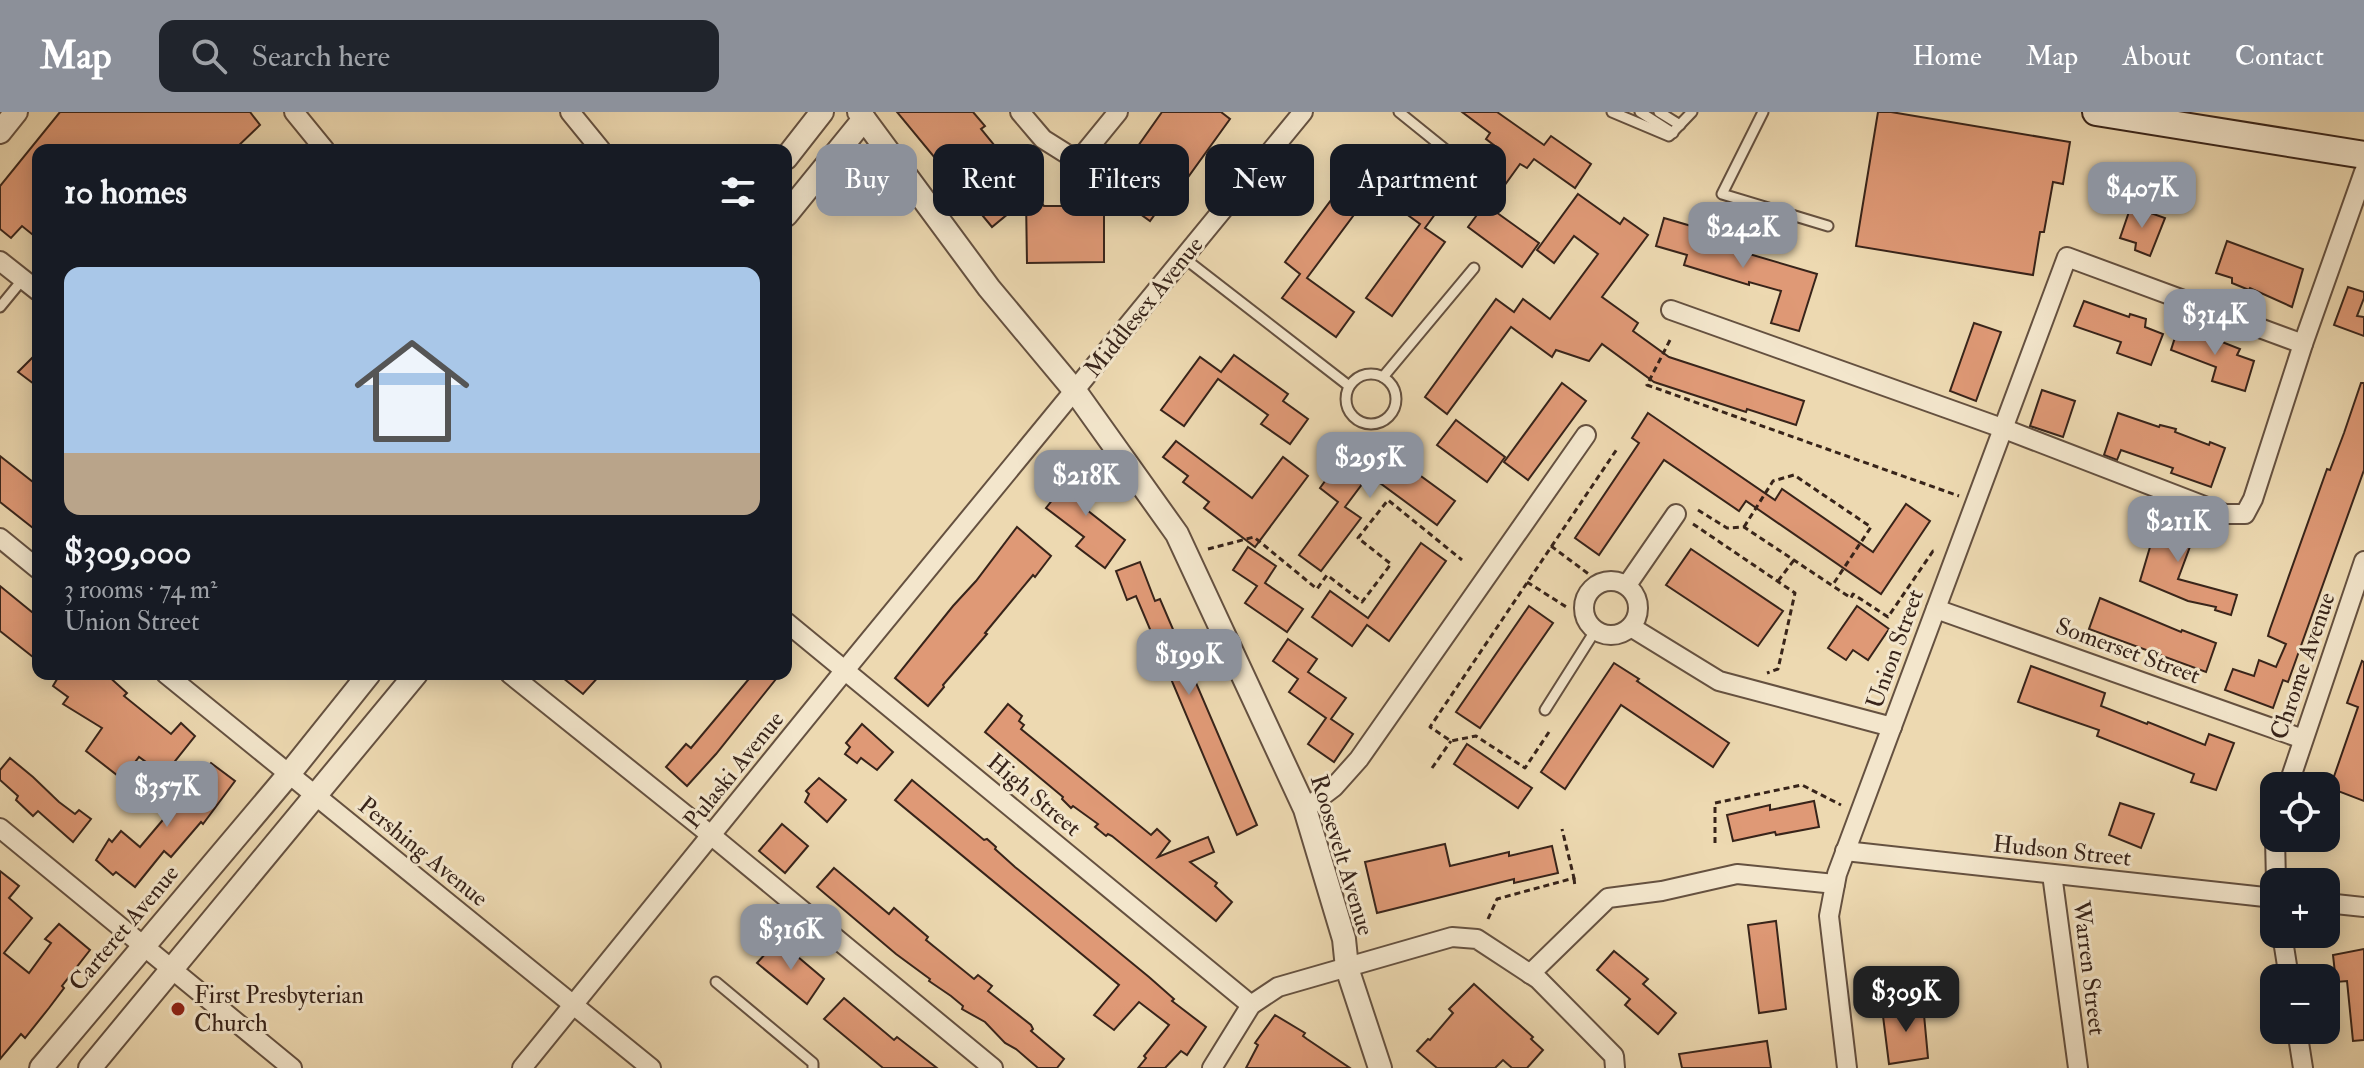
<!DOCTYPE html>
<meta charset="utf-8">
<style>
body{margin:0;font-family:"IM FELL Double Pica",serif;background:#20242c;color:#f1f3f6;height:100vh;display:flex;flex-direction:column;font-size:30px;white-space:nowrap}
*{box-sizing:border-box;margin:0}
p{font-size:26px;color:#9ea1a6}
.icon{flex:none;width:44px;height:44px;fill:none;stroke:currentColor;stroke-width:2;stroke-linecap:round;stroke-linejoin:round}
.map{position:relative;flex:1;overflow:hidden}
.side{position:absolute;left:32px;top:32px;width:760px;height:536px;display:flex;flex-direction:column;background:#171b24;border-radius:16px;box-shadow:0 4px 20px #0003}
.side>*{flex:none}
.guide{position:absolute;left:816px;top:32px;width:760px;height:72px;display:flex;gap:16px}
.tools{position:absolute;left:2260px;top:660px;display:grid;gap:16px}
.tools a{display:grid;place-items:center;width:80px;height:80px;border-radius:16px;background:#171b24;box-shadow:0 4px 20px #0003;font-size:40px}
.price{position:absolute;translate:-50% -68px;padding:0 18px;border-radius:16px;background:#8c9099;color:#fff;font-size:26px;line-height:52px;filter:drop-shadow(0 2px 4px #0008)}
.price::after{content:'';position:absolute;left:50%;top:48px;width:24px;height:18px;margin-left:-12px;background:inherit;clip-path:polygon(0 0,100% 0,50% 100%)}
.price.current{background:#222;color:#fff}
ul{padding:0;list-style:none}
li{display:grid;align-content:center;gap:16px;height:424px;padding:0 32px}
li+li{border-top:2px solid #363941}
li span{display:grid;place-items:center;height:248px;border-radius:16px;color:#555}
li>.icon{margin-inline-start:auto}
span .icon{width:144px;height:144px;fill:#fffc;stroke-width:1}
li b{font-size:34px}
h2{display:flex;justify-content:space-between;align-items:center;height:96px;padding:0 32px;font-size:34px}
.chip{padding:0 28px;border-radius:16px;background:#171b24;box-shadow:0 4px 20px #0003;font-size:28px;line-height:72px}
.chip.current{background:#8c9099;color:#fff}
header{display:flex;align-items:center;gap:48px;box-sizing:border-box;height:112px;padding:0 40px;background:#8c9099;color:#fff}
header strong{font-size:38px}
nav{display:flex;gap:44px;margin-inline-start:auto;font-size:28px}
.search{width:560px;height:72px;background:#20242c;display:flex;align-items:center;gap:20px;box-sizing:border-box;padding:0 28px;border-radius:16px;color:#9ea1a6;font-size:30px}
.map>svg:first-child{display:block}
</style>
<header>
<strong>Map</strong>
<div class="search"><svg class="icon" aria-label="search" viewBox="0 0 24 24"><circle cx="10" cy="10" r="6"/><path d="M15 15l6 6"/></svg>Search here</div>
<nav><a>Home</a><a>Map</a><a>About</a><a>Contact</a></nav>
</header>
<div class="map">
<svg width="2364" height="956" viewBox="0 0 2364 956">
<rect width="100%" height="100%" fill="#edd9b1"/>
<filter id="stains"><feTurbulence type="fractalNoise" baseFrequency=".0025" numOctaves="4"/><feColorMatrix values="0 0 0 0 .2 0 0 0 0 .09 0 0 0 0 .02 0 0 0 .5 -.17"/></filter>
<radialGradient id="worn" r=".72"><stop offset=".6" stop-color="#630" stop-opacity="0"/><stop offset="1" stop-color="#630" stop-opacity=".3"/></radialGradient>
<g fill="#df9976" stroke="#38241a" stroke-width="2">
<path d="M60 0H250L260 13 234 38H38V127L22 114 11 126 0 117V74Z"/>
<path d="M897 0H973L985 14 981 17 1044 94H1104V150L1027 151 1026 87 992 115Z"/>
<path d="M1162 0H1221L1230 7 1173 86 1169 83 1150 109 1107 78Z"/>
<path d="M1462 0H1497L1544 33 1551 24 1591 52 1575 76 1534 47 1527 56 1520 52 1489 95 1539 131 1522 155 1468 115 1485 92 1464 77 1495 34 1486 27 1490 21Z"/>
<path d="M1878 0H1891L2070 30 2063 72 2053 70 2044 120H2040L2033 163 1856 134Z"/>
<path d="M1388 55 1441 94 1425 116 1445 130 1392 204 1366 186 1420 112 1372 77Z"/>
<path d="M1343 72 1365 88 1307 166 1354 200 1336 225 1282 186 1300 162 1285 150Z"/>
<path d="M1578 82 1620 112 1624 106 1648 123 1602 185 1638 211 1633 219 1669 245 1804 289 1796 313 1747 297 1746 300 1654 270 1602 232 1589 249 1556 238 1552 245 1511 215 1447 302 1425 285 1496 187 1514 200 1523 187 1550 207 1598 142 1574 124 1554 151 1537 138Z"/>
<path d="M2131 94 2165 106 2150 144 2135 138 2136 131 2120 126Z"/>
<path d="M1664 106 1698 116 1695 126 1817 162 1799 219 1771 211 1781 179 1749 170V173L1684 153 1687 143 1656 134Z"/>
<path d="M2227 129 2303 157 2292 195 2250 176 2249 178 2232 171V166L2216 161Z"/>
<path d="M2348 175 2364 180V186L2357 204 2364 205V224L2334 213Z"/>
<path d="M2084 189 2129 205 2130 202 2146 207 2145 215 2163 222 2151 253 2117 241 2121 230 2074 214Z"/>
<path d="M1974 211 2001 220 1976 289 1950 279Z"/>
<path d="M2179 213 2240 237 2237 243 2254 249 2245 279 2212 269 2216 255 2171 238Z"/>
<path d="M38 240V275L18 260Z"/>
<path d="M1234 243 1288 282 1283 289 1308 307 1290 332 1261 312 1268 303 1218 267 1184 314 1161 298 1200 245 1221 260Z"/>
<path d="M1562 271 1586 289 1528 368 1504 350Z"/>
<path d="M2361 271H2364V358L2288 570 2283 568 2273 596 2225 578 2233 557 2254 564 2259 548 2276 555 2286 532 2268 524 2270 517 2327 357 2330 358 2344 321Z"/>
<path d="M2042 278 2075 289 2063 325 2030 314Z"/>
<path d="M1648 301 1775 388 1782 377 1873 440 1906 392 1930 409 1881 482 1746 389 1739 399 1664 348 1599 443 1575 426 1639 331 1632 326Z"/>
<path d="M2118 301 2159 315 2160 313 2176 317 2175 320 2209 333 2210 330 2225 336 2211 375 2171 361 2173 356 2121 338 2117 348 2104 343Z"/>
<path d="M1456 308 1505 345 1487 370 1437 333Z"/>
<path d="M1176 329 1252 386 1283 345 1308 364 1255 435 1204 396 1209 390 1183 370 1188 364 1163 345Z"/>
<path d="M1349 336 1373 354 1385 338 1455 389 1437 413 1369 363 1345 395 1361 406 1321 459 1299 443 1338 390 1320 376Z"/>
<path d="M0 344 38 374V420L0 390Z"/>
<path d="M1073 362 1082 365 1085 362 1105 376 1087 398 1125 428 1105 456 1076 434 1084 425 1046 396Z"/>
<path d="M2157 399 2198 413 2178 467 2237 483 2231 503 2215 498 2216 495 2188 489 2140 469 2150 435 2145 434Z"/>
<path d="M1017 415 1051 444 1035 465 1033 463 985 521 987 522 943 573 944 575 928 594 895 566 953 494 976 469Z"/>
<path d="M1421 431 1446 449 1389 529 1367 513 1352 534 1312 505 1330 479 1368 506Z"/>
<path d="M1248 435 1276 454 1265 471 1303 497 1287 520 1245 491 1257 474 1233 458Z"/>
<path d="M1691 437 1783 499 1758 534 1666 473Z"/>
<path d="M1140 450 1155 489 1160 487 1257 713 1237 723 1136 484 1127 488 1116 459Z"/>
<path d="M0 474 38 505V549L0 519Z"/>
<path d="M2100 486 2181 520 2182 518 2216 531 2206 560 2089 517Z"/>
<path d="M1529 494 1553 511 1480 616 1456 600Z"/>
<path d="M1857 494 1889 517 1868 548 1853 538 1846 548 1828 536Z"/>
<path d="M1288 527 1317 547 1308 560 1346 586 1331 607 1353 622 1334 650 1308 632 1326 606 1289 580 1298 567 1273 549Z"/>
<path d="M2362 549 2364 550V689L2330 676 2358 595 2347 591Z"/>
<path d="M1614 551 1639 567 1637 569 1729 631 1713 655 1621 593 1565 677 1541 660Z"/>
<path d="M2031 554 2105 581 2101 594 2147 612 2148 610 2205 633 2209 622 2234 631 2216 678 2191 670 2194 662 2097 624 2099 618 2018 590Z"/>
<path d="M60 562H106L127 581 124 584 171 622 181 611 195 624 164 663 139 645 122 667 86 639 102 616 63 592 68 585 53 574Z"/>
<path d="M558 562H601L583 582Z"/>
<path d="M753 562H780L716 642 687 674 666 655 686 632 691 636Z"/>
<path d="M1008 592 1022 604 1019 609 1024 613 1021 617 1151 723 1157 717 1170 729 1158 745 1208 725 1214 740 1190 750 1217 771 1215 774 1232 790 1216 809 1112 724 1108 722 1106 724 1095 715 1098 712 1073 694 1071 696 1062 687 1063 685 985 620Z"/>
<path d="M862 612 893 640 877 658 861 646 857 651 845 642 850 635 846 631Z"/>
<path d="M1467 632 1532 676 1518 696 1454 652Z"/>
<path d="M10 646 33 665 59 690 75 702 79 698 91 707 73 730 38 699 33 704 16 688 18 684 0 668V658Z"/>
<path d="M211 651 235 669 203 712 201 710 171 745 164 739 135 775 116 760 113 763 96 748 109 727 112 730 121 719 140 735Z"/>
<path d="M819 666 846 688 827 710 805 690 809 682 806 679Z"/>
<path d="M912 668 984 728 987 727 996 735 995 737 1015 755 1149 865 1174 887 1172 889 1206 915 1187 943 1181 939 1165 956H1138L1146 946 1144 944 1169 913 1139 890 1114 918 1094 903 1119 873 895 688Z"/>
<path d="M1814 689 1819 715 1776 723 1775 720 1733 729 1727 703 1770 693V698Z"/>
<path d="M2120 691 2154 702 2141 736 2109 723Z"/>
<path d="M782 712 808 734 785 761 759 739Z"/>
<path d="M1445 732 1450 754 1509 740V744L1552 734 1558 761 1514 771V767L1377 801 1365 750Z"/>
<path d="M834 756 889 802 894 796 928 825 926 828 974 867 978 863 992 874 988 879 1031 913 1033 917 1031 919 1064 947 1057 956H1038L1016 937 1005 931 985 910 962 897 963 894 951 884 929 869 930 867 896 842 817 775Z"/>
<path d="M0 759 19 774 9 786 32 806 4 841 29 861 51 831 45 827 59 812 90 838 62 874 64 876 49 896 25 926 21 922 0 947Z"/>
<path d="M1776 809 1786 897 1759 901 1748 813Z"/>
<path d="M778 828 824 867 807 892 757 851Z"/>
<path d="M2364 837V928L2353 929 2347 869 2336 870 2333 843Z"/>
<path d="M1614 839 1648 867 1643 872 1676 901 1658 922 1625 893 1630 887 1597 858Z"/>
<path d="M1474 872 1533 925 1531 927 1543 938 1527 956H1512L1503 948 1495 956H1437L1417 939 1428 927 1430 928 1453 901 1449 897Z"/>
<path d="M844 886 894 928 897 925 937 956H883L824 907Z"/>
<path d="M1923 892 1928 946 1889 952 1883 904 1889 902V897Z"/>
<path d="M1275 903 1305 921 1303 924 1307 927 1350 956H1246L1258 933 1255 931Z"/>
<path d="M1767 929 1771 956H1682L1679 942Z"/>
</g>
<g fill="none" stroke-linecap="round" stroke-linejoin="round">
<g stroke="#655140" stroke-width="13">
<g id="service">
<path d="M1399 0 1456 46"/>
<path d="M1612 0 1669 24 1692 0"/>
<path d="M1640 0 1673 21"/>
<path d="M1659 0 1680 13"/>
<path d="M1763 0 1722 82 1828 114"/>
<path d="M1184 146 1349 274"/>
<path d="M0 195 23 167"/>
<circle cx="1371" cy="287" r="25"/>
<path d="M1383 265 1474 156"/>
<path d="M1545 598 1595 519"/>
<path d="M716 870 813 951V956"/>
</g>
</g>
<g stroke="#655140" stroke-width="22">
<g id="minor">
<path d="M294 0 325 38"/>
<path d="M570 0 601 38"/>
<path d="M1020 0 1043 27 1078 49 1118 0"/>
<path d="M0 149 38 179"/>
<path d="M1671 198 2002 316 2225 402H2245L2253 387 2303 232 2364 60"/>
<path d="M0 426 38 457"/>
<circle cx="1611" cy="496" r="27"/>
<path d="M1627 473 1676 402"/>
<path d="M1936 497 2303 627"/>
<path d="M786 510 1251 893"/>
<path d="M1631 515 1719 569 1892 615"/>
<path d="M166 562 651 956"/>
<path d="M510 562 712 724 993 956"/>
<path d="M2288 674 2364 449"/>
<path d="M1305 697 1334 675 1359 647 1586 323"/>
<path d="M0 716 292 956"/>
<path d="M2275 726 2276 770"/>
<path d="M1845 739 2274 786"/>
<path d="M2052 762 2078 956"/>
<path d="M2326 791 2364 795"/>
<path d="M2282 822 2289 866"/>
<path d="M1530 862 1608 786 1662 779 1737 762 1835 772"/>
<path d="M2297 918 2303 956"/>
<path d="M522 956 845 558 1303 0"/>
<path d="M1212 956 1251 893 1278 875 1452 825 1477 827 1538 867 1614 944 1615 956"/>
<path d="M1847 956 1829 804 1837 762 2067 145 2303 232"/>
</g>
</g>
<g stroke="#655140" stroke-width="26">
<g id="tertiary">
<path d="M859 0 989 176 1075 279 1177 422 1305 697 1344 827 1347 856 1380 956"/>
<path d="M0 20 16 0"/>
<path d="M786 46 822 0"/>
<path d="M786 103 864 7"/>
<path d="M41 956 289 662 369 562"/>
<path d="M90 956 416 562"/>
</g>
</g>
<g stroke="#38241a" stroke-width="30">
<path id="secondary" d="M2096 0 2364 43"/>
</g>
<g stroke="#38241a" stroke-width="3" stroke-dasharray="6 4" stroke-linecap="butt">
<path d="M1670 228 1647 273 1959 384"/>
<path d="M1698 398 1727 416 1744 415 1851 486 1853 482 1888 505 1933 439 1935 440"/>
<path d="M1693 412 1795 481 1778 557 1767 561"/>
<path d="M1744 415 1773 369 1794 363 1871 415 1832 474"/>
<path d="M1551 434 1590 463"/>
<path d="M1208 437 1254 425 1317 477 1327 463 1362 490 1391 452 1358 426 1388 388 1462 448"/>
<path d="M1778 469 1794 448"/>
<path d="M1527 470 1568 496"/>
<path d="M1549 620 1525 656 1476 624 1451 629 1430 615 1617 337"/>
<path d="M1432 656 1451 629"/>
<path d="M1715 731V691L1802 673 1841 693"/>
<path d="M1574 766 1575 775"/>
<path d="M1488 807 1497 787 1574 766 1562 717"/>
</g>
<use href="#service" stroke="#f3e6cc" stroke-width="9"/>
<use href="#minor" stroke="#f3e6cc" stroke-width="18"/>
<use href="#tertiary" stroke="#f3e6cc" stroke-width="22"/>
<use href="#secondary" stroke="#f3e6cc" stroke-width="26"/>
</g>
<circle fill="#8f2418" stroke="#f3e6cc" stroke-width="3" cx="178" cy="897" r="8"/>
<g text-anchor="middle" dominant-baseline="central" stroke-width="6" stroke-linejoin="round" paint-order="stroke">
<g font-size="24" fill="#38241a" stroke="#f3e6cc">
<text transform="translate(1144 195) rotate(-51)">Middlesex Avenue</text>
<text transform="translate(1895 537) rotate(-70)">Union Street</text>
<text transform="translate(2128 539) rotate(20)">Somerset Street</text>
<text transform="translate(2303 554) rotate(-71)">Chrome Avenue</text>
<text transform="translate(734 658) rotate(-51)">Pulaski Avenue</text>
<text transform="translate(1034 683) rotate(40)">High Street</text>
<text transform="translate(2062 739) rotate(6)">Hudson Street</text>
<text transform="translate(423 740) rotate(39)">Pershing Avenue</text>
<text transform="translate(1342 743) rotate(73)">Roosevelt Avenue</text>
<text transform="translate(124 816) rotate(-50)">Carteret Avenue</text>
<text transform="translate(2089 856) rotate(83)">Warren Street</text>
</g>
<g font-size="24" fill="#38241a" stroke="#f3e6cc" text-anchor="start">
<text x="194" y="883">First Presbyterian<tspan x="194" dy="28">Church</tspan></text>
</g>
</g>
<rect width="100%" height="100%" filter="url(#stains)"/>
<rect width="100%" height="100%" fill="url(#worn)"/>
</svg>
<div class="tools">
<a><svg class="icon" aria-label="locate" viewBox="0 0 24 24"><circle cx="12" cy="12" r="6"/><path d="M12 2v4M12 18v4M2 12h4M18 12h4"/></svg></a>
<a>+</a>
<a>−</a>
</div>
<b class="price" style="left:2142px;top:118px">$407K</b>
<b class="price" style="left:1743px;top:158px">$242K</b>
<b class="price" style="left:2215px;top:245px">$314K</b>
<b class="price" style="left:1370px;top:388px">$295K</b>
<b class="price" style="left:1086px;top:406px">$218K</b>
<b class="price" style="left:2178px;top:452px">$211K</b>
<b class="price" style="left:1189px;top:585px">$199K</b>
<b class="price" style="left:167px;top:717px">$357K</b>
<b class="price" style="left:791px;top:860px">$316K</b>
<b class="price current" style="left:1906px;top:922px">$309K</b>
<div class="guide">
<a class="chip current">Buy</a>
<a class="chip">Rent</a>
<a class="chip">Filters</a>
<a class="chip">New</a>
<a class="chip">Apartment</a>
</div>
<section class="side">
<h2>10 homes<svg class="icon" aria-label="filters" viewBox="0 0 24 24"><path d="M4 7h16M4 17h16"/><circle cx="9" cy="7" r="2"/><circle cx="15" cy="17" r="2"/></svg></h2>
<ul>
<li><span style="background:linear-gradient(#a9c7e8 75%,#b9a48a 0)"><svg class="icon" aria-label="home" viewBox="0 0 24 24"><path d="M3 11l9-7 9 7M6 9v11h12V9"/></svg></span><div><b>$309,000</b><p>3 rooms · 74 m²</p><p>Union Street</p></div></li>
</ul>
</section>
</div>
